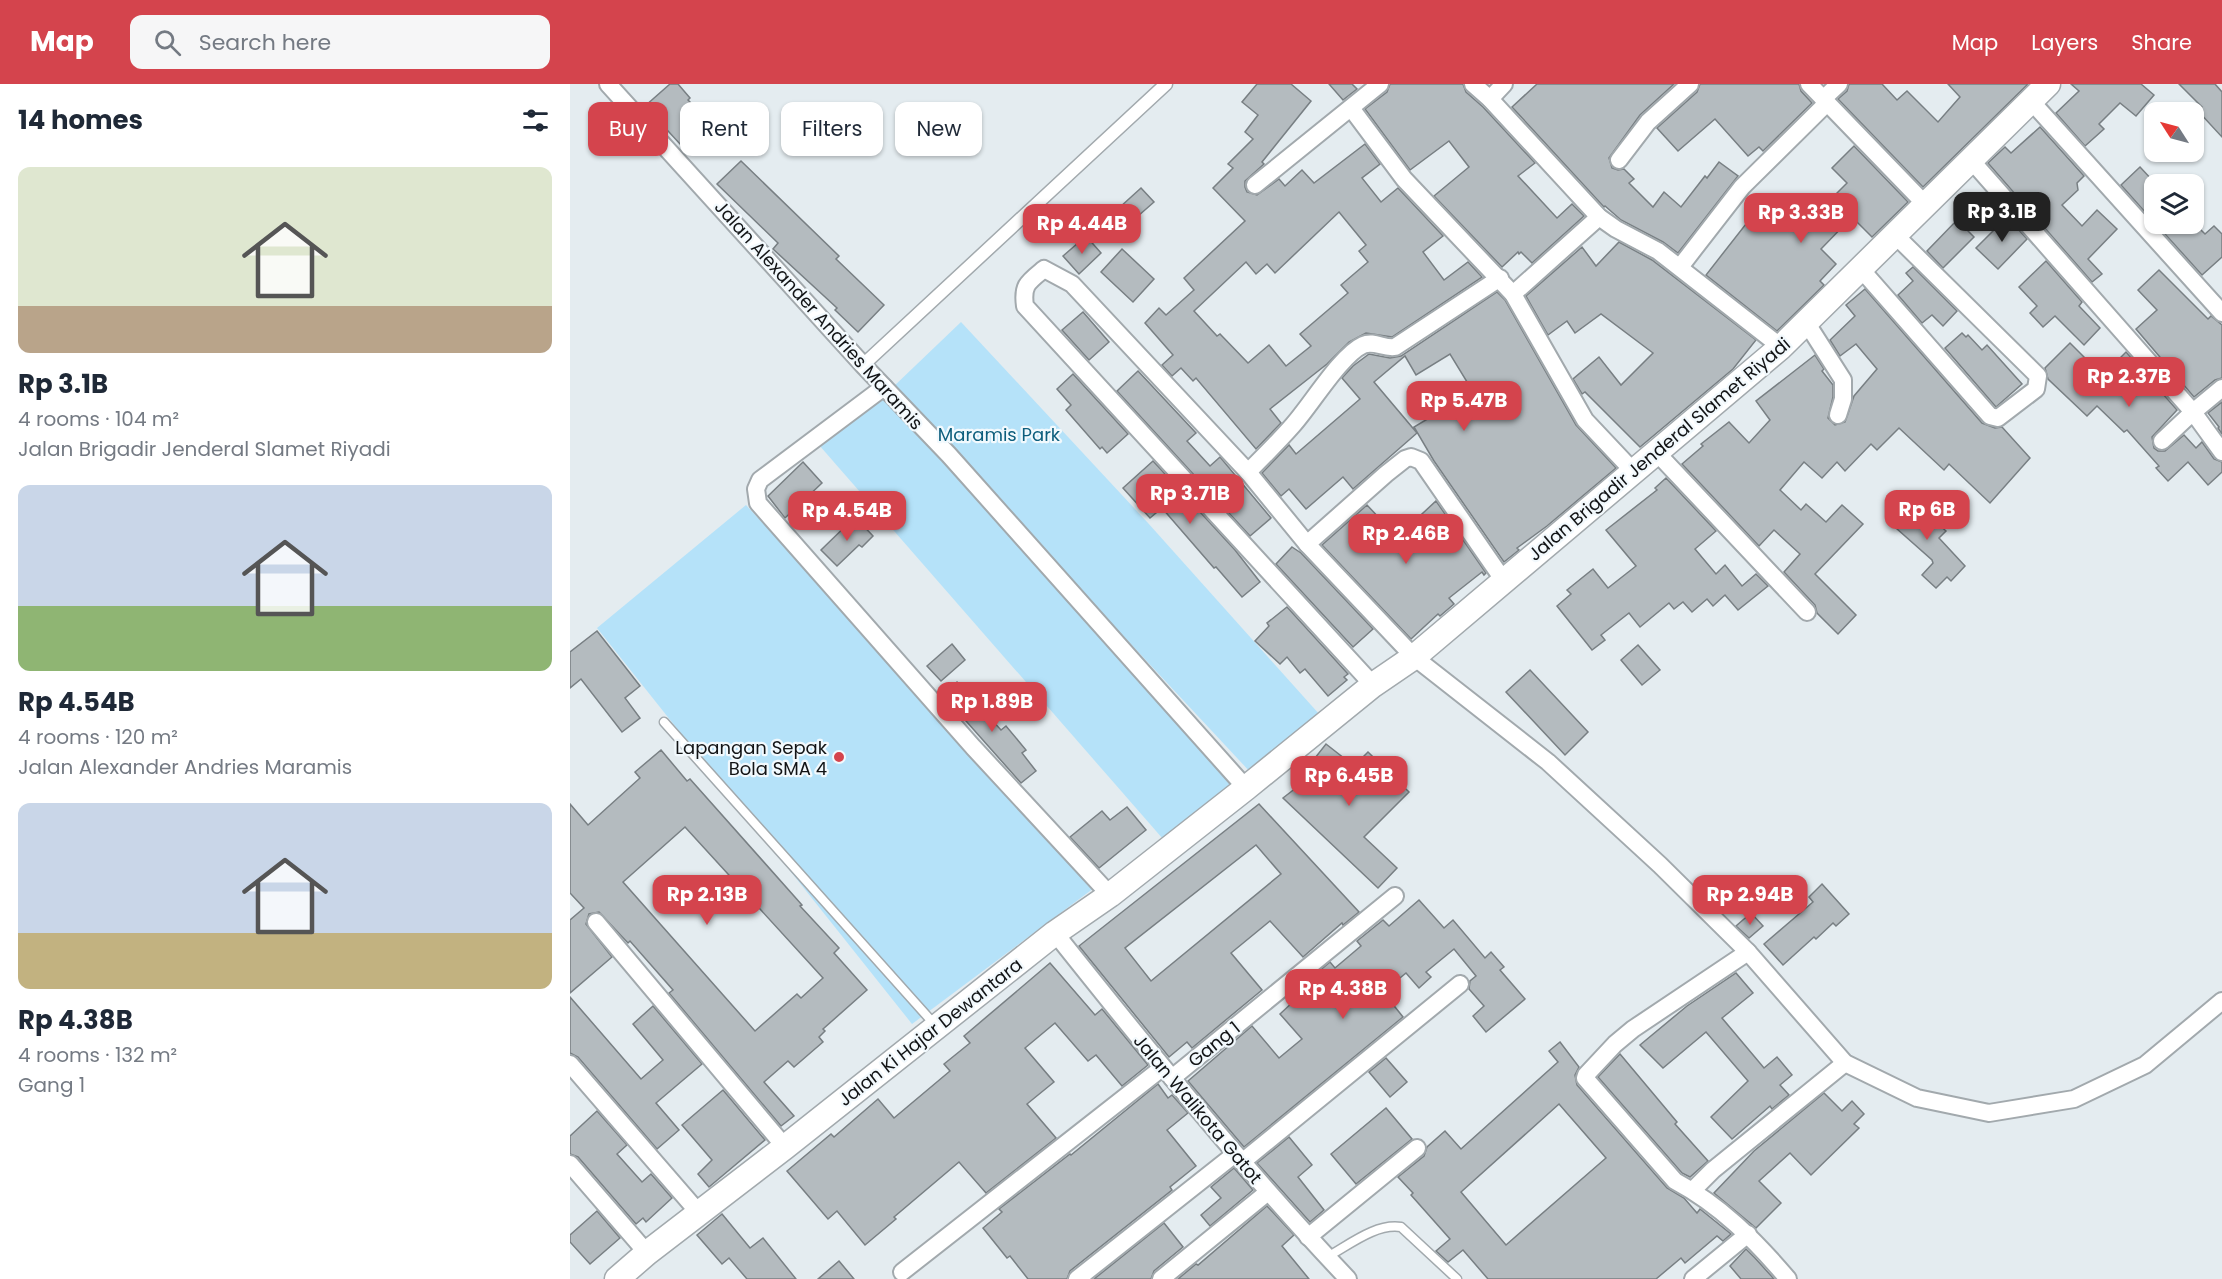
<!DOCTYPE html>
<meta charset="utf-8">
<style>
body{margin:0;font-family:Poppins,sans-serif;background:#f6f6f7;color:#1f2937;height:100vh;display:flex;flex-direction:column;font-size:22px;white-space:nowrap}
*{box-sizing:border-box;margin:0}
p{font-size:20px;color:#747a83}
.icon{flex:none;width:33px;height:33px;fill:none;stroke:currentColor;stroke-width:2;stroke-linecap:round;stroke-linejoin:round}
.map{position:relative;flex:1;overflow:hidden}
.panel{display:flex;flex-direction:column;background:#fff;width:570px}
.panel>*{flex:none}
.guide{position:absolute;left:18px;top:18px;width:570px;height:54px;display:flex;gap:12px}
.needle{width:39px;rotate:306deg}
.fabs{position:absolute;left:1574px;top:18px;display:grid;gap:12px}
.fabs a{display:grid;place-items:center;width:60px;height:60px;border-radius:12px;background:#fff;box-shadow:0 2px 4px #0004;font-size:30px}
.price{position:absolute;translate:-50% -51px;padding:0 14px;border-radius:12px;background:#d4444d;color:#fff;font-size:20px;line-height:39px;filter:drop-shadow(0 2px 3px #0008)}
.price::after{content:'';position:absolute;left:50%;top:36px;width:18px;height:14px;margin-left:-9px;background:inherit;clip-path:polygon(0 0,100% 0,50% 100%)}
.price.active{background:#222;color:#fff}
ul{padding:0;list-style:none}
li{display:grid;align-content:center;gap:12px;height:318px;padding:0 18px}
li span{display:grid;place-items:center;height:186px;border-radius:12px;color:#555}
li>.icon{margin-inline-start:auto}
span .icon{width:108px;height:108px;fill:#fffc;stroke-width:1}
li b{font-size:26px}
h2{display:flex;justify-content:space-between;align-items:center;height:72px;padding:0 18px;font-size:26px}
.pill{padding:0 21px;border-radius:12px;background:#fff;box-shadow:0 2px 4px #0004;font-size:21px;line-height:54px}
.pill.active{background:#d4444d;color:#fff}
header{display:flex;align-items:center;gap:36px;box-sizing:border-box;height:84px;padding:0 30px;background:#d4444d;color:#fff}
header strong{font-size:28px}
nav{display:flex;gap:33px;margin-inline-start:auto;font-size:21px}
.search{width:420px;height:54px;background:#f6f6f7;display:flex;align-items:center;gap:15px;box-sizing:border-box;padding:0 21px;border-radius:12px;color:#747a83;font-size:22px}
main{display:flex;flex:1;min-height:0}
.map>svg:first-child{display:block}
</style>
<header>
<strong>Map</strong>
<div class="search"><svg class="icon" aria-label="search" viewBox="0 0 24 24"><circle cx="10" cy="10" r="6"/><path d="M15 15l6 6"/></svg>Search here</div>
<nav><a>Map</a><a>Layers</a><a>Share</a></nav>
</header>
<main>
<section class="panel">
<h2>14 homes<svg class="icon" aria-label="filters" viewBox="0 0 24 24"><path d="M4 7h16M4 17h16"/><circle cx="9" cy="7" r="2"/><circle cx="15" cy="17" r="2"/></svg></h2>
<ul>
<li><span style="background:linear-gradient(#dfe7d0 75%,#b9a48a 0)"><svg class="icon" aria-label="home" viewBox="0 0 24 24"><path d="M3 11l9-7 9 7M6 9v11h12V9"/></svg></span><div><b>Rp 3.1B</b><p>4 rooms · 104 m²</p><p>Jalan Brigadir Jenderal Slamet Riyadi</p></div></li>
<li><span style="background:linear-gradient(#c9d6e8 65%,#8fb573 0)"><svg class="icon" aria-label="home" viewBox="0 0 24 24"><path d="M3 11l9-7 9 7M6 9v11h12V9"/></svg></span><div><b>Rp 4.54B</b><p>4 rooms · 120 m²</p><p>Jalan Alexander Andries Maramis</p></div></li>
<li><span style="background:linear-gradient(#c9d6e8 70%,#c2b280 0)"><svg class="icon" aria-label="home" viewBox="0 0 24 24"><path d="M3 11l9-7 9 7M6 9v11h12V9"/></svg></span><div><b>Rp 4.38B</b><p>4 rooms · 132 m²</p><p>Gang 1</p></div></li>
</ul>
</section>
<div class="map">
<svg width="1652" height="1195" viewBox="0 0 1652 1195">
<rect width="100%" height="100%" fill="#e4ecf0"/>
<g fill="#b5e2f9">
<path d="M391 238 578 439 750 631 682 690 322 304Z"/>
<path d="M310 309 669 706 600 763 249 361Z"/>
<path d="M176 421 528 801 342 940 27 544Z"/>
</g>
<g fill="#b4bbbf" stroke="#787f83" stroke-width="1.5" fill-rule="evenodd">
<path d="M100 0H108L120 14 118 16 150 48 128 70 114 56 110 60 75 22Z"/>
<path d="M687 0H721L741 17 692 78 694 80 675 97V103L677 108 687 111 709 95 715 102 732 86 744 99 795 60 810 80 792 94 811 118 828 104 873 152 853 168 874 196 898 178 912 193 822 253 796 249 779 258 757 280 700 325 711 339 686 365 626 294 623 297 611 284 602 292 592 281 603 271 575 239 589 224 596 231 624 206 614 194 675 137 643 104 663 84 658 80 683 55 675 48 688 31 672 18ZM769 128 796 161 789 167 798 178 771 201 778 209 730 250 741 262 716 282 699 261 678 279 650 250 647 252 624 227 676 178 686 190 697 180 705 189Z"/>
<path d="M759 0H782L787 5 773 16Z"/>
<path d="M820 0H893L896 8 913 23 965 79 948 92 987 134 1002 120 1014 132 962 179 951 168 949 170 948 168 932 183 864 112 899 83 879 57 840 86 795 25 817 8Z"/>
<path d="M967 0H1104L1070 31 1039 74 1042 84 1048 86 1054 85 1064 95 1059 99 1083 123 1094 108 1111 123 1135 92 1137 94 1149 78 1168 92 1108 169 1093 158 1051 136 1035 122 1034 123 942 23Z"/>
<path d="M1130 0H1229L1231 7 1242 19 1193 67 1189 63 1178 72 1145 35 1108 67 1087 44 1127 8Z"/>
<path d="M1279 0H1312L1327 16 1337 7 1368 38 1390 13 1378 0H1458L1353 103 1268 15 1277 7Z"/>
<path d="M1501 0H1571L1584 11 1566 32 1550 19 1529 40 1534 45 1515 62 1486 29 1509 7Z"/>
<path d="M1609 0H1645L1652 8V53L1628 27 1632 23Z"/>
<path d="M1470 43 1514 92 1507 99 1508 106 1492 121 1512 142 1527 126 1547 145 1518 175 1532 190 1522 198 1418 79 1435 63 1441 69Z"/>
<path d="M1284 62 1338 118 1302 153 1282 133 1251 165 1266 180 1250 197 1254 201 1207 247 1136 191 1194 117 1231 145 1277 99 1262 84Z"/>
<path d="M171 77 269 172 266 175 314 221 288 248 265 226 267 224 203 165 208 159 147 100Z"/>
<path d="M1570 83 1584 98V138L1551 101Z"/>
<path d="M571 104 584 118 551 147 539 133Z"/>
<path d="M1437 133 1457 155 1428 185 1406 164Z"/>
<path d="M1387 136 1404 153 1373 184 1357 167Z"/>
<path d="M1623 138 1635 150 1644 142 1652 150V173L1632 191 1586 140 1623 141Z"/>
<path d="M516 152 531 169 509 190 493 172Z"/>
<path d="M1049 158 1082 176 1186 256 1163 285 1070 363 1015 308 1012 310 1003 295 1029 273 1051 301 1083 269 1031 230 1005 249 997 237 978 251 956 212 1012 163 1026 182Z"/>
<path d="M552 165 584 195 563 218 531 188Z"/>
<path d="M1476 177 1512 218 1509 222 1530 244 1514 261 1485 232 1473 243 1460 229 1467 222 1449 203Z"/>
<path d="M1343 183 1387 227 1373 242 1362 231 1352 239 1328 211 1343 197 1336 189Z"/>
<path d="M1589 186 1638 235 1641 232 1652 241V294L1645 296 1624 313 1566 245 1587 226 1568 206Z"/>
<path d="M1295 205 1412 339 1425 344 1432 343 1460 374 1420 419 1379 380 1374 386 1329 344 1307 366 1301 360 1275 387 1267 378 1252 394 1234 378 1210 406 1231 426 1236 420 1256 438 1272 421 1293 440 1245 490 1286 531 1268 550 1247 529 1245 521 1214 488 1230 470 1204 446 1189 462 1112 380 1133 362 1131 360 1159 338 1179 359 1200 336 1186 317 1245 271 1254 285 1252 287 1263 301V313L1258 334 1265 341 1275 338 1284 312 1307 285 1286 260 1270 272 1260 256 1285 232 1276 221Z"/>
<path d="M927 208 935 216 1006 341 1046 384 977 442 947 464 949 466 934 478 864 377 844 343 876 324 875 322 902 306 880 270 846 291 835 272 804 298 847 349 783 405 773 393 736 425 719 405 711 412 692 389 719 361 726 370 790 315 772 294 783 282 799 270 820 274 831 272Z"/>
<path d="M513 228 539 258 519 276 492 246Z"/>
<path d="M1392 249 1396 253 1398 251 1412 266 1417 261 1452 300 1426 323 1375 264Z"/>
<path d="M1500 259 1529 288 1534 283 1538 286 1556 268 1607 326 1582 353 1584 364 1588 367H1595L1614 351 1626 364 1632 358 1644 375 1652 378V388L1638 401 1618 378 1598 397 1586 384 1589 382 1557 346 1554 348 1527 322 1517 332 1478 295 1475 284Z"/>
<path d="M568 287 626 349 617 357 640 382 650 373 701 434 680 452 547 307Z"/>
<path d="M503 290 558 350 537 369 532 363 530 365 496 326 501 321 487 305Z"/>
<path d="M1652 318V350L1648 344 1649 343 1638 329Z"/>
<path d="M583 377 665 466 690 498 672 513 646 483 644 484 592 424 580 434 553 404Z"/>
<path d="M233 378 252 399 215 434 198 412Z"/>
<path d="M1096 394 1146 447 1125 465 1146 490 1155 481 1172 502 1186 490 1198 502 1168 526 1155 511 1143 522 1137 515 1122 528 1113 518 1104 525 1099 519 1070 543 1059 529 1031 551 1035 556 1022 566 987 522 1001 510 997 506 1023 485 1038 504 1066 482 1036 446 1087 406 1085 404Z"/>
<path d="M1341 412 1359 428 1357 430 1376 447 1369 454 1395 482 1381 497 1377 493 1366 504 1352 491 1363 479 1362 476 1318 437Z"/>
<path d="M866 417 916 489 914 491 912 488 879 514 884 520 870 532 868 530 841 555 752 461 797 421 827 453Z"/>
<path d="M285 433 303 452 292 463 289 461 267 482 251 466Z"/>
<path d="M722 463 731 469 803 545 783 563 706 480Z"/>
<path d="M717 523 778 590 774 593 777 596 758 612 735 585 730 589 717 573 710 580 685 557 699 542 697 539Z"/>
<path d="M27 547 70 602 55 614 70 634 52 648 11 595 0 604V568Z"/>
<path d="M382 560 395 576 371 597 357 582Z"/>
<path d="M1068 561 1090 586 1072 601 1051 576Z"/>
<path d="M960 586 1018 648 995 671 936 608Z"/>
<path d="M387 598 431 646 436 642 456 666 452 669 466 687 451 699 373 611Z"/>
<path d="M756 660 784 682 798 668 839 708 794 753 827 784 808 804 713 714 740 693 734 688Z"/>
<path d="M91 666 117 697 120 695 232 821 230 822 269 864 264 869 297 906 253 945 255 947 249 953 253 958 224 983 218 977 194 998 224 1032 211 1042 99 909 103 906 60 857 58 859 29 828 19 830 16 840 42 873 0 909V836L14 824 0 809V720L18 741 70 694 65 688ZM115 743 253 894 231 914 227 910 185 947 53 798Z"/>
<path d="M689 720 789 828 773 841 772 839 733 873 700 837 661 869 692 906 622 964 617 958 599 973 509 862ZM686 761 711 790 581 897 555 864Z"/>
<path d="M557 723 576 746 529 784 500 753 532 727 540 736Z"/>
<path d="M1252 800 1279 830 1266 842 1263 839 1246 855 1244 853 1213 881 1194 860 1243 818 1239 813Z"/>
<path d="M849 816 874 844 883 836 915 874 921 868 934 883 930 886 955 915 916 948 903 932 914 922 899 905 900 897 906 892 884 865 856 888 861 893 849 904 836 889 813 908 833 933 674 1063 618 997 682 942 709 974 732 955 710 930 739 903 735 899 760 878 765 884 791 862 787 857 813 836 819 842Z"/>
<path d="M1181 829 1193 842 1179 854 1166 842Z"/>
<path d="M480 879 525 931 532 925 578 981 552 1002 526 971 518 977 485 939 455 964 484 998 457 1020 486 1054 416 1109 389 1078 324 1133 326 1135 295 1161 267 1127 258 1135 217 1087 261 1050 264 1053 308 1015 324 1034 380 987 374 980 400 959 394 952Z"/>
<path d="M1166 889 1183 909 1152 934 1194 984 1207 973 1222 991 1210 1001 1219 1011 1202 1025 1200 1022 1162 1055 1141 1033 1178 997 1136 948 1093 984 1070 961 1117 922Z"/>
<path d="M0 913 71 995 93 976 63 940 83 922 132 980 86 1019 109 1046 87 1065 8 973 0 969Z"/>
<path d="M990 958 1009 983 1005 991 1007 1001 1097 1104 1114 1114 1127 1129 1130 1125 1161 1150 1153 1157 1147 1152 1115 1179 1111 1174 1086 1195H918L893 1166 878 1178 866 1167 880 1155 841 1111 843 1109 828 1093 854 1072 857 1063 875 1047 891 1065 988 978 979 967ZM989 1020 1036 1074 936 1161 891 1108Z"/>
<path d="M1050 970 1107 1038 1105 1040 1138 1077 1120 1093 1112 1089 1028 993Z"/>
<path d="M816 974 837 998 820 1013 799 988Z"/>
<path d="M588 1000 598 1014 602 1011 618 1029 597 1046 626 1082 600 1103 602 1106 500 1187 497 1195H458L440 1172 437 1174 413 1144 432 1128 429 1125 500 1070 501 1071Z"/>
<path d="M153 1006 195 1056 139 1103 128 1090 142 1076 112 1041Z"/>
<path d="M1254 1009 1272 1027 1282 1017 1294 1030 1284 1040 1289 1044 1241 1091 1220 1069 1189 1097 1211 1119 1186 1144 1144 1109 1184 1067Z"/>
<path d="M816 1024 842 1055 786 1100 761 1070Z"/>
<path d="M27 1027 57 1061 47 1070 72 1098 81 1090 102 1114 76 1138 73 1134 66 1140 8 1073 0 1070V1052Z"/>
<path d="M719 1053 742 1081 728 1093 754 1126 740 1138 687 1079Z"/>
<path d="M664 1084 683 1106 640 1142 631 1131 651 1114 641 1103Z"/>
<path d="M697 1122 724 1151 712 1162 739 1195H608L626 1180 628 1181Z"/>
<path d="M27 1127 50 1154 20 1180 0 1158V1151Z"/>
<path d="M152 1130 180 1164 193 1154 226 1195H177L159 1174 152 1180 127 1151Z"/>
<path d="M594 1139 613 1163 584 1187 581 1195H524Z"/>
<path d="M1176 1165 1185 1174 1204 1195H1171L1160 1182Z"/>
<path d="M269 1177 284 1195H248Z"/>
</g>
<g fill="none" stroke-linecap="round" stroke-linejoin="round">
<g stroke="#a2a9ad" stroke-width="11">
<g id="service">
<path d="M94 638 366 942"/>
<path d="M757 1173C779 1161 806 1139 831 1143L887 1195"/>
</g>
</g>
<g stroke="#a2a9ad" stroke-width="15">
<path id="pedestrian" d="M293 281 596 0"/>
</g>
<g stroke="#a2a9ad" stroke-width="20">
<g id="minor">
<path d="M38 0 293 281 379 371 676 704"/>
<path d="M903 0 920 15 1029 133 1046 145 1088 167 1211 263"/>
<path d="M1239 0 1355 120"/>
<path d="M920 15 934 0"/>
<path d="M1253 15 1269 0"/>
<path d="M1462 18 1652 229"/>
<path d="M781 24 834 95 943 210 1015 336 1064 388"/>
<path d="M1049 76 1078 38 1120 0"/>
<path d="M1401 76 1623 328 1652 304"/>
<path d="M685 101 810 0"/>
<path d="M1110 183 1172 103 1257 19"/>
<path d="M1290 184 1420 332 1428 334 1466 305 1468 292 1325 151"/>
<path d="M943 210 1029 133"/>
<path d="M1236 238 1273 296V315L1268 331"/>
<path d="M314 303 190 396 186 405 188 419 403 663 540 811"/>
<path d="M1592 357 1623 328 1652 368"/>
<path d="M1087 369 1237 528"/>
<path d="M678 388C693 373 709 357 723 341 741 321 771 271 793 261 804 256 814 265 825 263L930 194"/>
<path d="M737 460 816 390 835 375 841 373 851 377 934 497"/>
<path d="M803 601 455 222C452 201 458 198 474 185L502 200 678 388 737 460 844 573 978 678 1090 781 1178 868 1275 979 1347 1014 1419 1029 1504 1015 1575 981 1652 917"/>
<path d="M26 838 215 1063"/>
<path d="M485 849C579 967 674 1085 778 1195"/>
<path d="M1178 868 1063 945 1045 960 1016 991 1015 994 1105 1097C1150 1121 1185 1156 1218 1195"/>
<path d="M0 980 129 1129"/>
<path d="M602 994 825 812"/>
<path d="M672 1078 890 900"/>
<path d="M0 1080 77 1169"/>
<path d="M1123 1106 1143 1086 1275 979"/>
<path d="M738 1153 847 1064"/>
<path d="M332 1188 592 984"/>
<path d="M507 1195 665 1070"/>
<path d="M591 1195 698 1108"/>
<path d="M1123 1195 1178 1150"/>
</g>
</g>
<g stroke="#a2a9ad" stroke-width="27">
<path id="secondary" d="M47 1195 77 1169 215 1063 485 849 540 811 676 704 803 601 844 573 1211 263 1478 0"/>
</g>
<use href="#service" stroke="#fff" stroke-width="8"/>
<use href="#pedestrian" stroke="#fff" stroke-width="12"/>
<use href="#minor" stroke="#fff" stroke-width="16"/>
<use href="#secondary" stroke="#fff" stroke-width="24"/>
</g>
<circle fill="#d4444d" stroke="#f2f9fd" stroke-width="2" cx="269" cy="673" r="6"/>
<g text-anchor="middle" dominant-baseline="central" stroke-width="4.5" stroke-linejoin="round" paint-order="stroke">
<g font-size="18" fill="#121416" stroke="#f2f9fd">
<text transform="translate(249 231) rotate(48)">Jalan Alexander Andries Maramis</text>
<text transform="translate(1089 365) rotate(-40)">Jalan Brigadir Jenderal Slamet Riyadi</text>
<text transform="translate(360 948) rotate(-38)">Jalan Ki Hajar Dewantara</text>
<text transform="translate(644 960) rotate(-39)">Gang 1</text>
<text transform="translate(628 1025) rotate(50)">Jalan Walikota Gatot</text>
</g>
<g font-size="18" fill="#0d5e7d" stroke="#f2f9fd">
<text x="429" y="350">Maramis Park</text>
</g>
<g font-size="18" fill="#121416" stroke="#f2f9fd" text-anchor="end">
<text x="257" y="663">Lapangan Sepak<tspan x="257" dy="21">Bola SMA 4</tspan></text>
</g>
</g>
</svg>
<div class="fabs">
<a><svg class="needle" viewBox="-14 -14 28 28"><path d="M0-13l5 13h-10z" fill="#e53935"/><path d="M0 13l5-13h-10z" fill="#747a83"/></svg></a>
<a><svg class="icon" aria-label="layers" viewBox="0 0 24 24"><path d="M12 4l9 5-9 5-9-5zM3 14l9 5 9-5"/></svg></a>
</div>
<b class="price active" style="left:1432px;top:159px">Rp 3.1B</b>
<b class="price" style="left:1231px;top:160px">Rp 3.33B</b>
<b class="price" style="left:512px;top:171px">Rp 4.44B</b>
<b class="price" style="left:1559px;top:324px">Rp 2.37B</b>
<b class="price" style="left:894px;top:348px">Rp 5.47B</b>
<b class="price" style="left:620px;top:441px">Rp 3.71B</b>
<b class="price" style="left:1357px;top:457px">Rp 6B</b>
<b class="price" style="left:277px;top:458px">Rp 4.54B</b>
<b class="price" style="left:836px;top:481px">Rp 2.46B</b>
<b class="price" style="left:422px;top:649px">Rp 1.89B</b>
<b class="price" style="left:779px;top:723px">Rp 6.45B</b>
<b class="price" style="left:137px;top:842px">Rp 2.13B</b>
<b class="price" style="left:1180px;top:842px">Rp 2.94B</b>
<b class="price" style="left:773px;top:936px">Rp 4.38B</b>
<div class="guide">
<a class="pill active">Buy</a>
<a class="pill">Rent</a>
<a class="pill">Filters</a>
<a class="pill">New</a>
</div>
</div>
</main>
